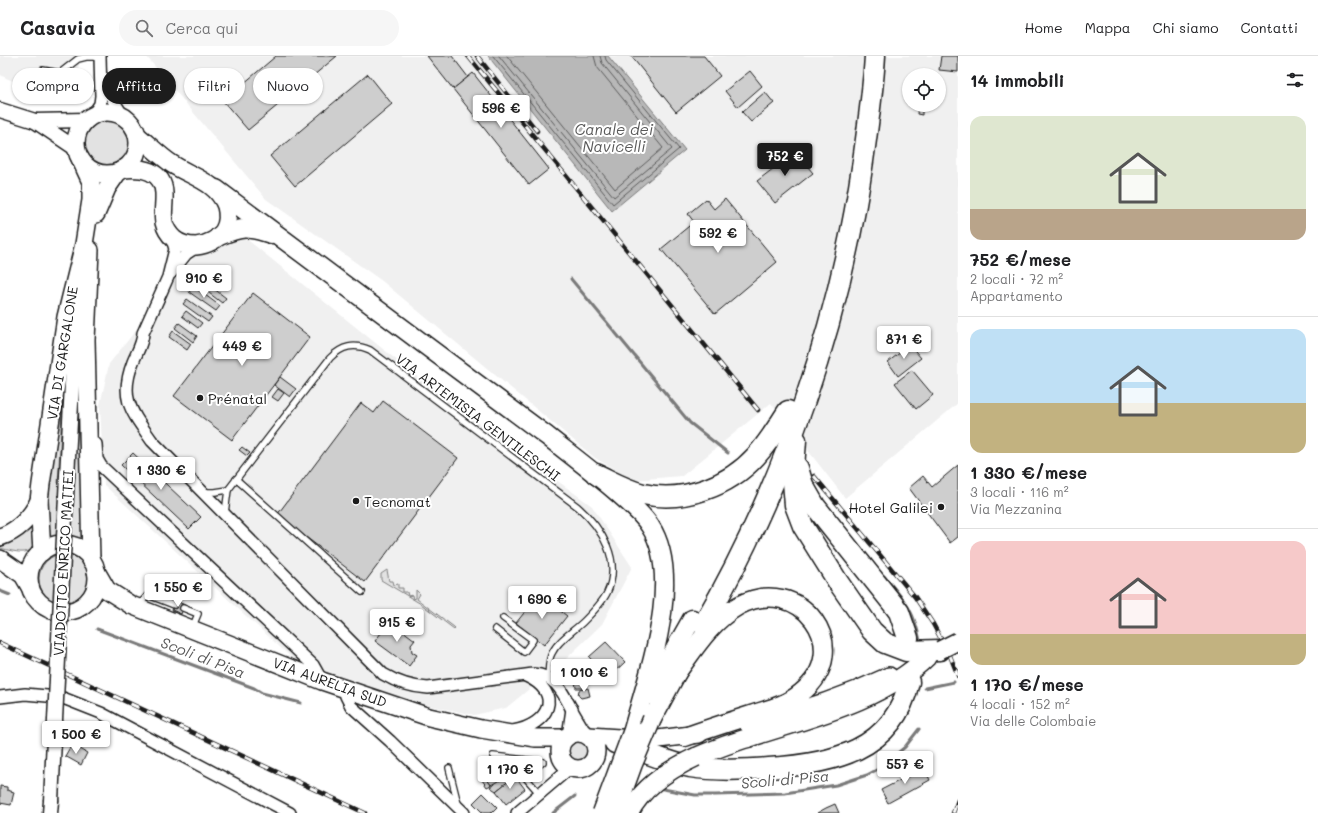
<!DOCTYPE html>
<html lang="it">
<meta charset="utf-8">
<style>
body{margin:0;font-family:Mali,sans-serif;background:#f6f6f6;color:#202124;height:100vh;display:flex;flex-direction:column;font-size:15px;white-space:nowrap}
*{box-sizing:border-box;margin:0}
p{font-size:13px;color:#757577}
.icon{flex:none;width:22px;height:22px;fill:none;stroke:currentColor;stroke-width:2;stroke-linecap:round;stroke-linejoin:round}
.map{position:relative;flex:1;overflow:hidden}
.details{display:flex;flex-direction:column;background:#fff;width:360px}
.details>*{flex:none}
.guide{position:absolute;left:12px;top:12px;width:380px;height:36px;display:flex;gap:8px}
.fabs{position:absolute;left:902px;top:12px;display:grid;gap:8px}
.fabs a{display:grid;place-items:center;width:44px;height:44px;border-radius:50%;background:#fff;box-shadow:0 1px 3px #0004;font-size:20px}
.price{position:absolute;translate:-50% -34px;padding:0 9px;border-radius:4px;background:#fff;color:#222;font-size:13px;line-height:26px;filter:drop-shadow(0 1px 2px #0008)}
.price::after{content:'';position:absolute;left:50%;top:24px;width:12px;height:9px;margin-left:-6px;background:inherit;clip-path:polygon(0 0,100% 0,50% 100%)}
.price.current{background:#1c1c1c;color:#fff}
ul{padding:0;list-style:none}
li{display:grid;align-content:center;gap:8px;height:212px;padding:0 12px}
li+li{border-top:1px solid #e0e0e0}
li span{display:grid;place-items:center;height:124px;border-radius:12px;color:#555}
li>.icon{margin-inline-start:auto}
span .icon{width:72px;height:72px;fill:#fffc;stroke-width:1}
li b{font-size:17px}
h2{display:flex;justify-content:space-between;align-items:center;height:48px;padding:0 12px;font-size:17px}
.pill{padding:0 14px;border-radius:18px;background:#fff;box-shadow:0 1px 3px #0004;font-size:14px;line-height:36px}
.pill.current{background:#1c1c1c;color:#fff}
header{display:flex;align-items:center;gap:24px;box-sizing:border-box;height:56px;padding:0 20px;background:#fff;border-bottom:1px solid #e0e0e0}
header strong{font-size:19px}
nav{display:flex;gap:22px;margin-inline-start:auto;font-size:14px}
.search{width:280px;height:36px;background:#f6f6f6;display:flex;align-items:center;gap:10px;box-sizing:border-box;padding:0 14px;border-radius:22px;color:#757577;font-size:15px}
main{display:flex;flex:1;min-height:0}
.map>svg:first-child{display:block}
</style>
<header>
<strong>Casavia</strong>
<div class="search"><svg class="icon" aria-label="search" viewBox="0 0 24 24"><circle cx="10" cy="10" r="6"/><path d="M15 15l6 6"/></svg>Cerca qui</div>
<nav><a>Home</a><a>Mappa</a><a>Chi siamo</a><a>Contatti</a></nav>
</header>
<main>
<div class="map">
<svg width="958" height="757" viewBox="0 0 958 757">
<rect width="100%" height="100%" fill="#fff"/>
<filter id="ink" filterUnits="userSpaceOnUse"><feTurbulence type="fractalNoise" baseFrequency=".025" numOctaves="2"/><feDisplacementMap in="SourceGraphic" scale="8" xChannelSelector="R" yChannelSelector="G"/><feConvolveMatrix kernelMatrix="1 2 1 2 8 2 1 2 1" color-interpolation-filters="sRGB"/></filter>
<g filter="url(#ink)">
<g fill="#f0f0f0" fill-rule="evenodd">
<path d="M0 0H80L76 30 73 41 44 40 2 20 0 18Z"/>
<path d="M146 0H488L612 155 685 94 608 0H958V347L845 442 771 347 682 420 633 424 595 402 382 225 266 143ZM909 19H939V49H909Z"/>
<path d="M244 181 445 343 592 450 632 511 602 568 567 602 506 652 474 659 425 649 295 605 104 429 100 349 109 308 195 200Z"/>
</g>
<g fill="#e2e2e2" stroke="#7f7f7f">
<circle cx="107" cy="87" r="24"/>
<path d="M66 281 58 427 73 428 82 282 87 488 67 481 45 484 43 468Z"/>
<path d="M35 462C35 469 37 480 35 488 31 502 9 494 0 492V483Z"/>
<circle cx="64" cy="523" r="25"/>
<path d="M387 514 389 525H393L394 529 398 528V532H403V536H407L408 540 412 539 413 543 416 542V534L420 538 417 543 454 571 455 572 454 573 421 548 381 524V518Z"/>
<circle cx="579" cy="695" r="10"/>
</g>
<path fill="#b8b8b8" stroke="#7a7a7a" d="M488 0H608L685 94 612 155Z"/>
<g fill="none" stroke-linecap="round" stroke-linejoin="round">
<g stroke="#5a5a5a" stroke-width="1">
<path d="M493 0 613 148 679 93 606 4 605 0"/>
<path d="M499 0 614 141 672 93 602 7 600 0"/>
<path d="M507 0 615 133 663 92 597 11 594 0"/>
</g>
<g stroke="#7a7a7a" stroke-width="3">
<path d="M571 223 690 367 728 397"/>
<path d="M884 520C904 544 914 553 920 585"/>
<path d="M0 535 10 539"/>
<path d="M97 573 254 632 262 637 301 647"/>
<path d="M925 632 954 626"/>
<path d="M658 732 695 739H715L785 737 836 729 867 719 880 712 905 691 919 673"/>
<path d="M553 757 575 740"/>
</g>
</g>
<g fill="#cecece" stroke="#1c1c1c">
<path d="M276 0H337L248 74 223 45Z"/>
<path d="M427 0H452L468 21 453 33Z"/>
<path d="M631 0H704L720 20 676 56Z"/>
<path d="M941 0H958V16L939 14Z"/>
<path d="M750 15 762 30 738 51 725 35Z"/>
<path d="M473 17 549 113 529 129 453 33Z"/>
<path d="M368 18 392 48 295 130 270 100Z"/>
<path d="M765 36 774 47 751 66 742 56Z"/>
<path d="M918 50H922V59L917 58Z"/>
<path d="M795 97 798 99 813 117 775 147 757 125 791 99Z"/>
<path d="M706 143 714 153 725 143 777 206 715 258 661 193 694 166 688 158Z"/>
<path d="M200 222 226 242 222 247 196 227Z"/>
<path d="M193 230 220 250 216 255 189 236Z"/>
<path d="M253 237 310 281 232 384 174 340Z"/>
<path d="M187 243 212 261 208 266 183 248Z"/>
<path d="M186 255 202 267 198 272 182 260Z"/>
<path d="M179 267 197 280 193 286 175 272Z"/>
<path d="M173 275 191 288 187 294 169 281Z"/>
<path d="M910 289 921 302 898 320 888 306Z"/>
<path d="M912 314 933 339 916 353 895 327Z"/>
<path d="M280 321 296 333 290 341 274 329Z"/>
<path d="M278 333 284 337 278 345 272 341Z"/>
<path d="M383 345 458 402 365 526 277 459 361 347 374 357Z"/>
<path d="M242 391 250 397 247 400 239 394Z"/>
<path d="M133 397 201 461 189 473 121 409Z"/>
<path d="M958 409V481L950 487 909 432 923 420 932 431Z"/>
<path d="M539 538 567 560 544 589 516 567Z"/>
<path d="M176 545 185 549 181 558 172 554Z"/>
<path d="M390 565 415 584 411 589 412 596 417 599 409 610 375 585Z"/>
<path d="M606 586 625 606 608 622 589 601Z"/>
<path d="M574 617H583L584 632H576Z"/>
<path d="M588 632 590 640 581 642 578 639 579 634Z"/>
<path d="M72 688 87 697 81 709 65 700Z"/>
<path d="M526 707 529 710 522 716 519 713Z"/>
<path d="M924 712 930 724 888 747 881 734Z"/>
<path d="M498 714 503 722 491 729 486 722Z"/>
<path d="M512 716 515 720 496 735 490 731Z"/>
<path d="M515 720 525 733 506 748 496 735Z"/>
<path d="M486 722 491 729 487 731 482 724Z"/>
<path d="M0 730 7 731V734L14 736 11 749 0 747Z"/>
<path d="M483 737 497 751 491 757H483L473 747Z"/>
<path d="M835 748 839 757H817L826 752Z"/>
</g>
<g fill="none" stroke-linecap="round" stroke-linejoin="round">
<g stroke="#1c1c1c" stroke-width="8">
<g id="service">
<path d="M43 14 60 17 78 3 86 1H100"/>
<path d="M236 423 362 536"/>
<path d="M205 436H215L228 434"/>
<path d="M225 457 228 434 330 302C342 290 354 287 370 294L578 451C602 472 622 505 607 537 602 547 592 557 584 565 574 575 558 584 552 597 548 604 549 613 548 621"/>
<path d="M139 549 148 539 174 549"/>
<path d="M183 552 198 558 193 570"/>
<path d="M495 573 524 596 533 584 503 562"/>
<path d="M493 700 543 706 525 721 540 738"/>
<path d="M449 712 458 748"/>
</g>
</g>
<g stroke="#1c1c1c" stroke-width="14">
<g id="minor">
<path d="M104 22 110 39 123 60"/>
<path d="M92 60 100 48 101 40 100 0"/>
<path d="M171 180 175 193 168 221 143 277C143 287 137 296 133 306 119 342 131 355 152 385L383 618C398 627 411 631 428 632L533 618C556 619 563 637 572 654 577 663 582 671 587 679"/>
<path d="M171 217 186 198 198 190"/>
<path d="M96 388 97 403 101 410 313 609 322 625"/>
<path d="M344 631 346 640 351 650 390 685 464 757"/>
<path d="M0 641 25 638 47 640"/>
<path d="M63 642 101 657 290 757"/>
<path d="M513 675C549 669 564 637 526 620"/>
<path d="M568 680 572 653"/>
<path d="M517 757 571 711"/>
</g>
</g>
<g stroke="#1c1c1c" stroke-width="17">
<g id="tertiary">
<path d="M0 54 35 65 78 94"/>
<path d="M35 65 86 64"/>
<path d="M67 420 75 275 78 236"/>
<path d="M50 757 51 745"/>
</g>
</g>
<g stroke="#1c1c1c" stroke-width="20">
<g id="primary">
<circle cx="107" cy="87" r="31"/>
<path d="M123 113C141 111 163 114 164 137 165 155 158 168 174 183 180 188 188 190 196 190 207 189 219 183 224 174 228 167 228 158 226 150 217 126 192 121 172 108 160 100 149 89 137 79"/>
<path d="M96 158 107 132 118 116"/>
<path d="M90 194 86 284 91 504"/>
<path d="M0 481C18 475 31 461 39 445"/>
<circle cx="63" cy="522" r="34"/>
<path d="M42 496 39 445 41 428 66 261 84 188 91 144V126L80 102"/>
<path d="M0 503 23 519 30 531"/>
<path d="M96 515 107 534 131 549 322 625 429 661 481 673 535 682H566"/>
<path d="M748 668C797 657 844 641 889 620"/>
<circle cx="578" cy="695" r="18"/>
<path d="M589 680 650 684 699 678"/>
</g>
</g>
<g stroke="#1c1c1c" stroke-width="21">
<g id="trunk">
<path d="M216 133 547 380C571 399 595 417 618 437 629 447 642 457 650 470 684 522 648 618 633 674"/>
<path d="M219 180C242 171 247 170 271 178"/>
<path d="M675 619C693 595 710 566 738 550 800 516 857 593 801 637 787 649 769 653 751 659 729 666 707 673 685 681"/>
<path d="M649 639 692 563"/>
<path d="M652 663 681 609"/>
<path d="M696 701C713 694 730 687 748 682 808 662 881 646 927 601"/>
</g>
</g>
<g stroke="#1c1c1c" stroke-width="23">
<g id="motorway">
<path d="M796 384 793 426 795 449 803 470 838 526 872 575 885 587 906 595 940 594"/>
<path d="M798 412 803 429 815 450 893 548 899 556 908 582"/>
<path d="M596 418C611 425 626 434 643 438 684 447 729 430 756 400 769 386 778 370 788 355"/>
<path d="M703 569C784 429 840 266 863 105 868 70 873 35 875 0"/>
<path d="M615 687C641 693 664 706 690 711 716 715 743 714 769 712 831 708 894 695 909 626"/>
</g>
</g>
<use href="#service" stroke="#fff" stroke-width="5.5"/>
<use href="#minor" stroke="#fff" stroke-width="11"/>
<use href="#tertiary" stroke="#fff" stroke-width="14"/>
<use href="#primary" stroke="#fff" stroke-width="17"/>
<use href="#trunk" stroke="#fff" stroke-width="18"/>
<use href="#motorway" stroke="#fff" stroke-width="20"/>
<g stroke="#1c1c1c" stroke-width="4.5">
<g id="rail">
<path d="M468 0 758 354"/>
<path d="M477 0 537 75"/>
<path d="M814 420 915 541 933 568 942 585"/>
<path d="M0 587 365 757"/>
<path d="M949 597 958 620"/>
<path d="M953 757 958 744"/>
</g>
</g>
<use href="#rail" stroke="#fff" stroke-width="3" stroke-dasharray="9" stroke-linecap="butt"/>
<g stroke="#1c1c1c" stroke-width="17" stroke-linecap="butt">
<path id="tertiary-bridge" d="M51 745 67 420"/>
</g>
<g stroke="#1c1c1c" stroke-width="20" stroke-linecap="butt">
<path id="primary-bridge" d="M940 594 958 585"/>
</g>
<g stroke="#1c1c1c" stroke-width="21" stroke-linecap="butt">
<g id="trunk-bridge">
<path d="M602 757 633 674"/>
<path d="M615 757 633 708 652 663"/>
<path d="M629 757C643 730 670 713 696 701"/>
</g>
</g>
<use href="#tertiary-bridge" stroke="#fff" stroke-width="14"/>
<use href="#primary-bridge" stroke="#fff" stroke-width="17"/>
<use href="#trunk-bridge" stroke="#fff" stroke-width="18"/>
</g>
</g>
<g fill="#1c1c1c" stroke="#fff" stroke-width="1.5">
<circle cx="200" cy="342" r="4"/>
<circle cx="356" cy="445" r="4"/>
<circle cx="941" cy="451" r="4"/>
</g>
<g text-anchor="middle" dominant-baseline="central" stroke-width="4" stroke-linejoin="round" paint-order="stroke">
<g font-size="14" fill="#1c1c1c" stroke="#fff">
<text transform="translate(62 297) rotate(-81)">VIA DI GARGALONE</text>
<text transform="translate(478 361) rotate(37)">VIA ARTEMISIA GENTILESCHI</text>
<text transform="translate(63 507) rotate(-87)">VIADOTTO ENRICO MATTEI</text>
<text transform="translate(330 626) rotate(20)">VIA AURELIA SUD</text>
</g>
<g font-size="14" fill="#1c1c1c" stroke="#fff" text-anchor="start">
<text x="208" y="342">Prénatal</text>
<text x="364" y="445">Tecnomat</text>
<text x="933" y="451" text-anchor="end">Hotel Galilei</text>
</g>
<g font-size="15" font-style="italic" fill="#5a5a5a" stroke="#fff">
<text x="614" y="73">Canale dei<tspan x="614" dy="17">Navicelli</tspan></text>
<text transform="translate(203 601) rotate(21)">Scoli di Pisa</text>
<text transform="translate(785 723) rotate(-5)">Scoli di Pisa</text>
</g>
</g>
</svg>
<div class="fabs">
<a><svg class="icon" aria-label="locate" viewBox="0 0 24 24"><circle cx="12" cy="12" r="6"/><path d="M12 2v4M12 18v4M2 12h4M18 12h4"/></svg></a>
</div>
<b class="price" style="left:501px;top:73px">596 €</b>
<b class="price current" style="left:785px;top:121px">752 €</b>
<b class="price" style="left:718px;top:198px">592 €</b>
<b class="price" style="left:204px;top:243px">910 €</b>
<b class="price" style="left:904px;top:304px">871 €</b>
<b class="price" style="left:242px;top:311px">449 €</b>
<b class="price" style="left:161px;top:435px">1 330 €</b>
<b class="price" style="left:178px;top:552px">1 550 €</b>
<b class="price" style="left:542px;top:564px">1 690 €</b>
<b class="price" style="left:397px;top:587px">915 €</b>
<b class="price" style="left:584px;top:637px">1 010 €</b>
<b class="price" style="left:76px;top:699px">1 500 €</b>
<b class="price" style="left:905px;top:729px">557 €</b>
<b class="price" style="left:510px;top:734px">1 170 €</b>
<div class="guide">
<a class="pill">Compra</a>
<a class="pill current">Affitta</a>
<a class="pill">Filtri</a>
<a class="pill">Nuovo</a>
</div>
</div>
<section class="details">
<h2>14 immobili<svg class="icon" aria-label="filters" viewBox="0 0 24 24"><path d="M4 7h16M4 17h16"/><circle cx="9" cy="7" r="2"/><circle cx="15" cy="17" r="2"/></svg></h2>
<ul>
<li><span style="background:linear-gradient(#dfe7d0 75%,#b9a48a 0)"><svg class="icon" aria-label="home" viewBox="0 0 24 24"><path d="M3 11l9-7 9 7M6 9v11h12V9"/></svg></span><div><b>752 €/mese</b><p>2 locali · 72 m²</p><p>Appartamento</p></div></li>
<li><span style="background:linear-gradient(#bfe0f5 60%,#c2b280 0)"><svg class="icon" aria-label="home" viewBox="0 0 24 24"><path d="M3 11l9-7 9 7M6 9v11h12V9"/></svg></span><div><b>1 330 €/mese</b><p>3 locali · 116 m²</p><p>Via Mezzanina</p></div></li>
<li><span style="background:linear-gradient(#f6c9c9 75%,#c2b280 0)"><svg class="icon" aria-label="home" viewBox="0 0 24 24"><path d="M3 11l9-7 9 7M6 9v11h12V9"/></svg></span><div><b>1 170 €/mese</b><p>4 locali · 152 m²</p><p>Via delle Colombaie</p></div></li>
</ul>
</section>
</main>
